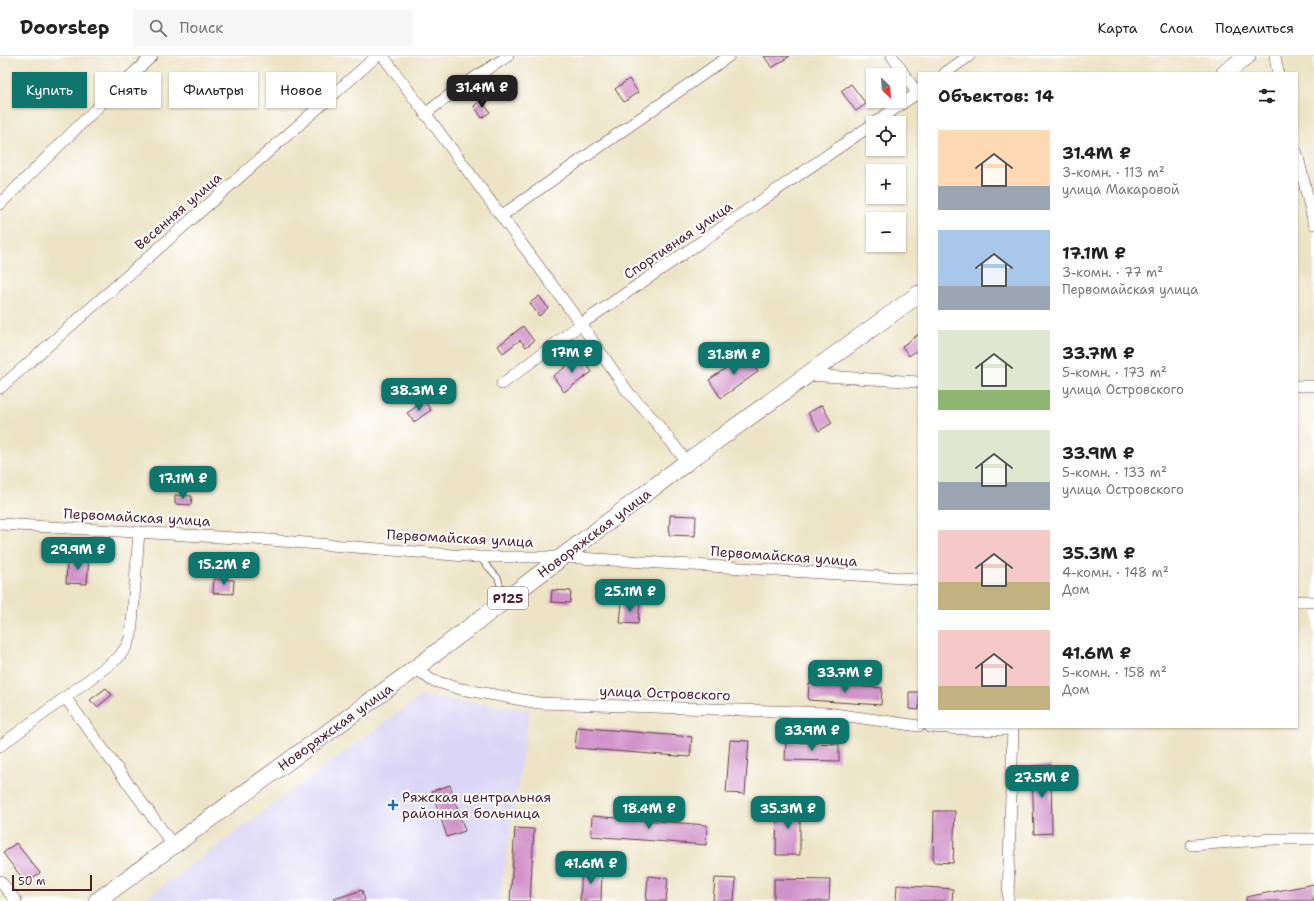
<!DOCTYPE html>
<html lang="ru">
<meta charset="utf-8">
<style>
body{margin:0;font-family:"Shantell Sans",sans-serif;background:#f6f6f6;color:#222;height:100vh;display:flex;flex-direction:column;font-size:15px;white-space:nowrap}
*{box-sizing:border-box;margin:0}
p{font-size:13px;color:#767676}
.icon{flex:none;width:22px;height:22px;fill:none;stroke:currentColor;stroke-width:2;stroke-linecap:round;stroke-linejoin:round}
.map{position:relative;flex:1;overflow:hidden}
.details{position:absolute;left:918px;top:16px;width:380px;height:656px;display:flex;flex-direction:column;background:#fff;border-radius:0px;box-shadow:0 1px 3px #0004}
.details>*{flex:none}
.top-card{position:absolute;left:12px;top:16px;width:380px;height:36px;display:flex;gap:8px}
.needle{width:26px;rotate:155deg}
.controls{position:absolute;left:866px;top:12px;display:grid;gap:8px}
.controls a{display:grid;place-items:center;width:40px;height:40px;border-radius:0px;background:#fff;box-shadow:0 1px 3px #0004;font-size:20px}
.scale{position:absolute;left:12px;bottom:10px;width:80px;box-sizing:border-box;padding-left:4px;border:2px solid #4a1f2b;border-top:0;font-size:11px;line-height:14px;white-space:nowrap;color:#4a1f2b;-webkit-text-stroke:3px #fff;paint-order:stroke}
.price{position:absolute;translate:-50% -34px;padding:0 9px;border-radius:8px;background:#0f766e;color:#fff;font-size:13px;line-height:26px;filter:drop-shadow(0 1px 2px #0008)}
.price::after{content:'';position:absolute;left:50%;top:24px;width:12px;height:9px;margin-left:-6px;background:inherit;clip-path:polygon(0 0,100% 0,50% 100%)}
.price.selected{background:#222;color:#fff}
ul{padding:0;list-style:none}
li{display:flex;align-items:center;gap:12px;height:100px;padding:0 20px}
li span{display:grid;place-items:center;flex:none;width:112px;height:80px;border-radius:0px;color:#555}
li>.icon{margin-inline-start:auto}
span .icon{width:48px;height:48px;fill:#fffc;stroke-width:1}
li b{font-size:17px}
h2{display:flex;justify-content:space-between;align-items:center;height:48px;padding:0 20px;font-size:17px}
.tag{padding:0 14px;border-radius:0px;background:#fff;box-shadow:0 1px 3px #0004;font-size:14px;line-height:36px}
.tag.selected{background:#0f766e;color:#fff}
header{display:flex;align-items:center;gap:24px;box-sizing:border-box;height:56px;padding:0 20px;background:#fff;border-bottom:1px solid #e0e0e0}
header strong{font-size:19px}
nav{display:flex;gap:22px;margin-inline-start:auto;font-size:14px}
.search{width:280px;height:36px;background:#f6f6f6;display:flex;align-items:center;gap:10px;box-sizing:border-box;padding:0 14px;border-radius:0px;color:#767676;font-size:15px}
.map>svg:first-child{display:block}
</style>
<header>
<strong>Doorstep</strong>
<div class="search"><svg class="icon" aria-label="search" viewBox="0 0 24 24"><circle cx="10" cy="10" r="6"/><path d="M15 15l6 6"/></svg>Поиск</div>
<nav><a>Карта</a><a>Слои</a><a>Поделиться</a></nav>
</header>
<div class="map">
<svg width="1314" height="845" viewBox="0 0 1314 845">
<rect width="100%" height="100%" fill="#fff"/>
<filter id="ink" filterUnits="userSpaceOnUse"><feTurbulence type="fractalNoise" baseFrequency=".025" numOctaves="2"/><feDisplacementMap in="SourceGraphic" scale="8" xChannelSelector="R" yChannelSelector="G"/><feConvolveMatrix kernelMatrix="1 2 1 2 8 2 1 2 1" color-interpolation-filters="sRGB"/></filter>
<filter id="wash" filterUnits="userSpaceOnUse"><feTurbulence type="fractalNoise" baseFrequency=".012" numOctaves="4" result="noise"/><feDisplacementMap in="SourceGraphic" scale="16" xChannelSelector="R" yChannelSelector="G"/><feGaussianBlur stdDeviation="0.9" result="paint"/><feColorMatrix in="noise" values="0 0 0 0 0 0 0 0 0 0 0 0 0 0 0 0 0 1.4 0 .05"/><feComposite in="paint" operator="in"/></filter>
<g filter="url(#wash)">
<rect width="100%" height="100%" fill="#ede4c6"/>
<path fill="#dcd6f6" d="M421 640 530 654 499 845H142Z"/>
<g id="blocks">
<g fill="#d093c9">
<path d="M764 0H790L772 12Z"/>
<path d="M629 23 638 36 624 46 615 33Z"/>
<path d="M851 28 866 48 856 55 841 35Z"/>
<path d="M481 44 490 56 482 62 474 50Z"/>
<path d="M539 240 548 252 539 260 530 247Z"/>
<path d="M523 270 534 285 526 291 520 284 503 297 498 290Z"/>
<path d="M919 278V293L909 300 902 290Z"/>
<path d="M746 298 758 316 721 342 709 324Z"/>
<path d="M581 300 592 316 564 336 553 320Z"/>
<path d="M424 345 431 354 414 366 407 357Z"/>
<path d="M822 349 832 367 819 375 808 357Z"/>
<path d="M175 439 192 440 191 449 175 448Z"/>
<path d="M670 459 696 460 695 480 669 479Z"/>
<path d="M75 499 89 500 87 528 66 527 67 508H74Z"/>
<path d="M214 523 234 524 233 538 213 537Z"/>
<path d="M552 534 571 535 570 547 551 546Z"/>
<path d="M622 546 640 547 638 568 620 567Z"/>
<path d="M809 627 882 632 881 649 808 644Z"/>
<path d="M106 632 112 639 97 651 90 644Z"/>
<path d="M909 636H919V654L909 653Z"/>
<path d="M577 671 692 681 690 701 575 692Z"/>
<path d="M730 684 749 685 745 738 726 737Z"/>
<path d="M786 686 839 688V705L785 704Z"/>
<path d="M1051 709 1052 777 1034 778 1032 710Z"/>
<path d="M450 729 465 775 447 781 432 735Z"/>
<path d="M777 748H800V799H776Z"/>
<path d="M934 755H955L953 807 933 806Z"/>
<path d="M592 760 707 769 706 789 591 780Z"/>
<path d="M515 772 534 773 530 845H510Z"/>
<path d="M16 787 40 817 26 827 3 797Z"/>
<path d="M582 812 602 814 601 845H580Z"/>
<path d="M648 820 668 822 666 845H646Z"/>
<path d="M715 822 736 823 734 845H713Z"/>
<path d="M774 823 830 824 829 845H774Z"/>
<path d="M1314 828V845H1246V841Z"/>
<path d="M897 829 953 833 952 845H896Z"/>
<path d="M362 834 365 845H335L334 843Z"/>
</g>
</g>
</g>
<g filter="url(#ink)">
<use href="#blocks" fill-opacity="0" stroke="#623d42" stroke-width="1"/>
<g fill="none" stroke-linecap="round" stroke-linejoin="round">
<g stroke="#623d42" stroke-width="7">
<path id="lane" d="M479 501 498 522 504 542"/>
</g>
<g stroke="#623d42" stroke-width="12">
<g id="street">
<path d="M383 0 581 268 628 336 654 364 687 406"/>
<path d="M892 0 919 40"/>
<path d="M1275 0 1278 17"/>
<path d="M945 17 969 0"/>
<path d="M425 58 457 33 508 0"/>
<path d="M874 67 919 36"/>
<path d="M1297 97 1314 168"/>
<path d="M0 148 106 43 152 0"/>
<path d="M501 160 729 0"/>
<path d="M807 319 919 326"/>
<path d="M502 328 581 268 873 68"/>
<path d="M1297 330H1314"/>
<path d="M0 332 377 0"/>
<path d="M0 468 269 484 478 501H563L919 523"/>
<path d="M1297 545 1314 546"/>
<path d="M416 612 431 624 461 633 539 647 827 657 919 670"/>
<path d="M65 641 173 789"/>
<path d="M930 671 982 674 1013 673"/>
<path d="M0 690 118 602 126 591 131 580 139 476"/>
<path d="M1192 789 1274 783H1314"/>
<path d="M0 825 16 845"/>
<path d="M1008 845 1013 671"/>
</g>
</g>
<g stroke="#623d42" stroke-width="18">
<g id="primary">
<path d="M1225 17 1247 0"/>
<path d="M97 845 416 612 687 406 919 238"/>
</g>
</g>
<use href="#lane" stroke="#fff" stroke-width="5.5"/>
<use href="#street" stroke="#fff" stroke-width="11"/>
<use href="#primary" stroke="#fff" stroke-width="17"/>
</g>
</g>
<path fill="#1f6fb2" stroke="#fff" stroke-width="1.5" d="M391 743h4v4h4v4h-4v4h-4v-4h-4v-4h4z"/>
<g text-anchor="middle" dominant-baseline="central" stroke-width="4" stroke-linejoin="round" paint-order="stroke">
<rect fill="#fff" stroke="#80626b" stroke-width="1" x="488" y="531" width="40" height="22" rx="3"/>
<g font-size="13" font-weight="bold" fill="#4a1f2b">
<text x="508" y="542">Р125</text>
</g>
<g font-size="14" fill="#4a1f2b" stroke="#fff">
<text transform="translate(178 155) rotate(-41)">Весенняя улица</text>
<text transform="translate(678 184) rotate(-34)">Спортивная улица</text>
<text transform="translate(137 461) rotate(3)">Первомайская улица</text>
<text transform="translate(594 477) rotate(-37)">Новоряжская улица</text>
<text transform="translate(460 482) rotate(3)">Первомайская улица</text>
<text transform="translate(784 500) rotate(4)">Первомайская улица</text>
<text transform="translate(665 637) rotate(2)">улица Островского</text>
<text transform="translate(335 671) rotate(-36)">Новоряжская улица</text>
</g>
<g font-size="14" fill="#4a1f2b" stroke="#fff" text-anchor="start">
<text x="402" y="741">Ряжская центральная<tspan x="402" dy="16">районная больница</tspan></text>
</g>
</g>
</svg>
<div class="controls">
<a><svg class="needle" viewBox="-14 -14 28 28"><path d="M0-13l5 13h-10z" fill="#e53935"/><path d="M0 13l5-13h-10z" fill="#767676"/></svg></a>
<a><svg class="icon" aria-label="locate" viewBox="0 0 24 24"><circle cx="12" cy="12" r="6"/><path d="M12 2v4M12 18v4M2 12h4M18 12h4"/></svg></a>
<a>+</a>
<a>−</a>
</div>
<div class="scale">50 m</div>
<b class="price selected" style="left:482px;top:53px">31.4M ₽</b>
<b class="price" style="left:572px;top:318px">17M ₽</b>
<b class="price" style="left:734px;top:320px">31.8M ₽</b>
<b class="price" style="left:419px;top:356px">38.3M ₽</b>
<b class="price" style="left:183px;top:444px">17.1M ₽</b>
<b class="price" style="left:78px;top:515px">29.9M ₽</b>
<b class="price" style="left:224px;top:530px">15.2M ₽</b>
<b class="price" style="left:630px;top:557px">25.1M ₽</b>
<b class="price" style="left:845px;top:638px">33.7M ₽</b>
<b class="price" style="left:812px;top:696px">33.9M ₽</b>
<b class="price" style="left:1042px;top:743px">27.5M ₽</b>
<b class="price" style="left:649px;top:774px">18.4M ₽</b>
<b class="price" style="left:788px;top:774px">35.3M ₽</b>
<b class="price" style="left:591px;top:829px">41.6M ₽</b>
<div class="top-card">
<a class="tag selected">Купить</a>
<a class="tag">Снять</a>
<a class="tag">Фильтры</a>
<a class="tag">Новое</a>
</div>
<section class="details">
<h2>Объектов: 14<svg class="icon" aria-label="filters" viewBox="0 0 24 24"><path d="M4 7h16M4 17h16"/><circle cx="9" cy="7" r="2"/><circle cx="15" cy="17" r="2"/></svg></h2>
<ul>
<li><span style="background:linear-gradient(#ffd9b3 70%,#9aa5b1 0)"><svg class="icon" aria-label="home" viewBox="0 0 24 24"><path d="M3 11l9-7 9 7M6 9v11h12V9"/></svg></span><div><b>31.4M ₽</b><p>3-комн. · 113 m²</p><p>улица Макаровой</p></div></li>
<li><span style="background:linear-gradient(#a9c7e8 70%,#9aa5b1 0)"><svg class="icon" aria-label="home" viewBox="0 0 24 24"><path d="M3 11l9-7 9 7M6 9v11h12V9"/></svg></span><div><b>17.1M ₽</b><p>3-комн. · 77 m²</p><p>Первомайская улица</p></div></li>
<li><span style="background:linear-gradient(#dfe7d0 75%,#8fb573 0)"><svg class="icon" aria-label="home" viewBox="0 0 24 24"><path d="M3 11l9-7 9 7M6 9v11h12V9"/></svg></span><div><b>33.7M ₽</b><p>5-комн. · 173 m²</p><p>улица Островского</p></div></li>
<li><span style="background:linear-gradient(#dfe7d0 65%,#9aa5b1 0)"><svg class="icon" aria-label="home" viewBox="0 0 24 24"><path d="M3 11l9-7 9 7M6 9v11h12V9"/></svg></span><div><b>33.9M ₽</b><p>5-комн. · 133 m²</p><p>улица Островского</p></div></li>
<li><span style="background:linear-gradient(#f6c9c9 65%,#c2b280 0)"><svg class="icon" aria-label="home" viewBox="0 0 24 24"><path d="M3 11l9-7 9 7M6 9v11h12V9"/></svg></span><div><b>35.3M ₽</b><p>4-комн. · 148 m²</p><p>Дом</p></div></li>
<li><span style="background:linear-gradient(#f6c9c9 70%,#c2b280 0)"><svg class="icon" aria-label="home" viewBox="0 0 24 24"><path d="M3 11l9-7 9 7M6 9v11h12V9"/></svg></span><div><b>41.6M ₽</b><p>5-комн. · 158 m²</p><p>Дом</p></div></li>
</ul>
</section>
</div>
